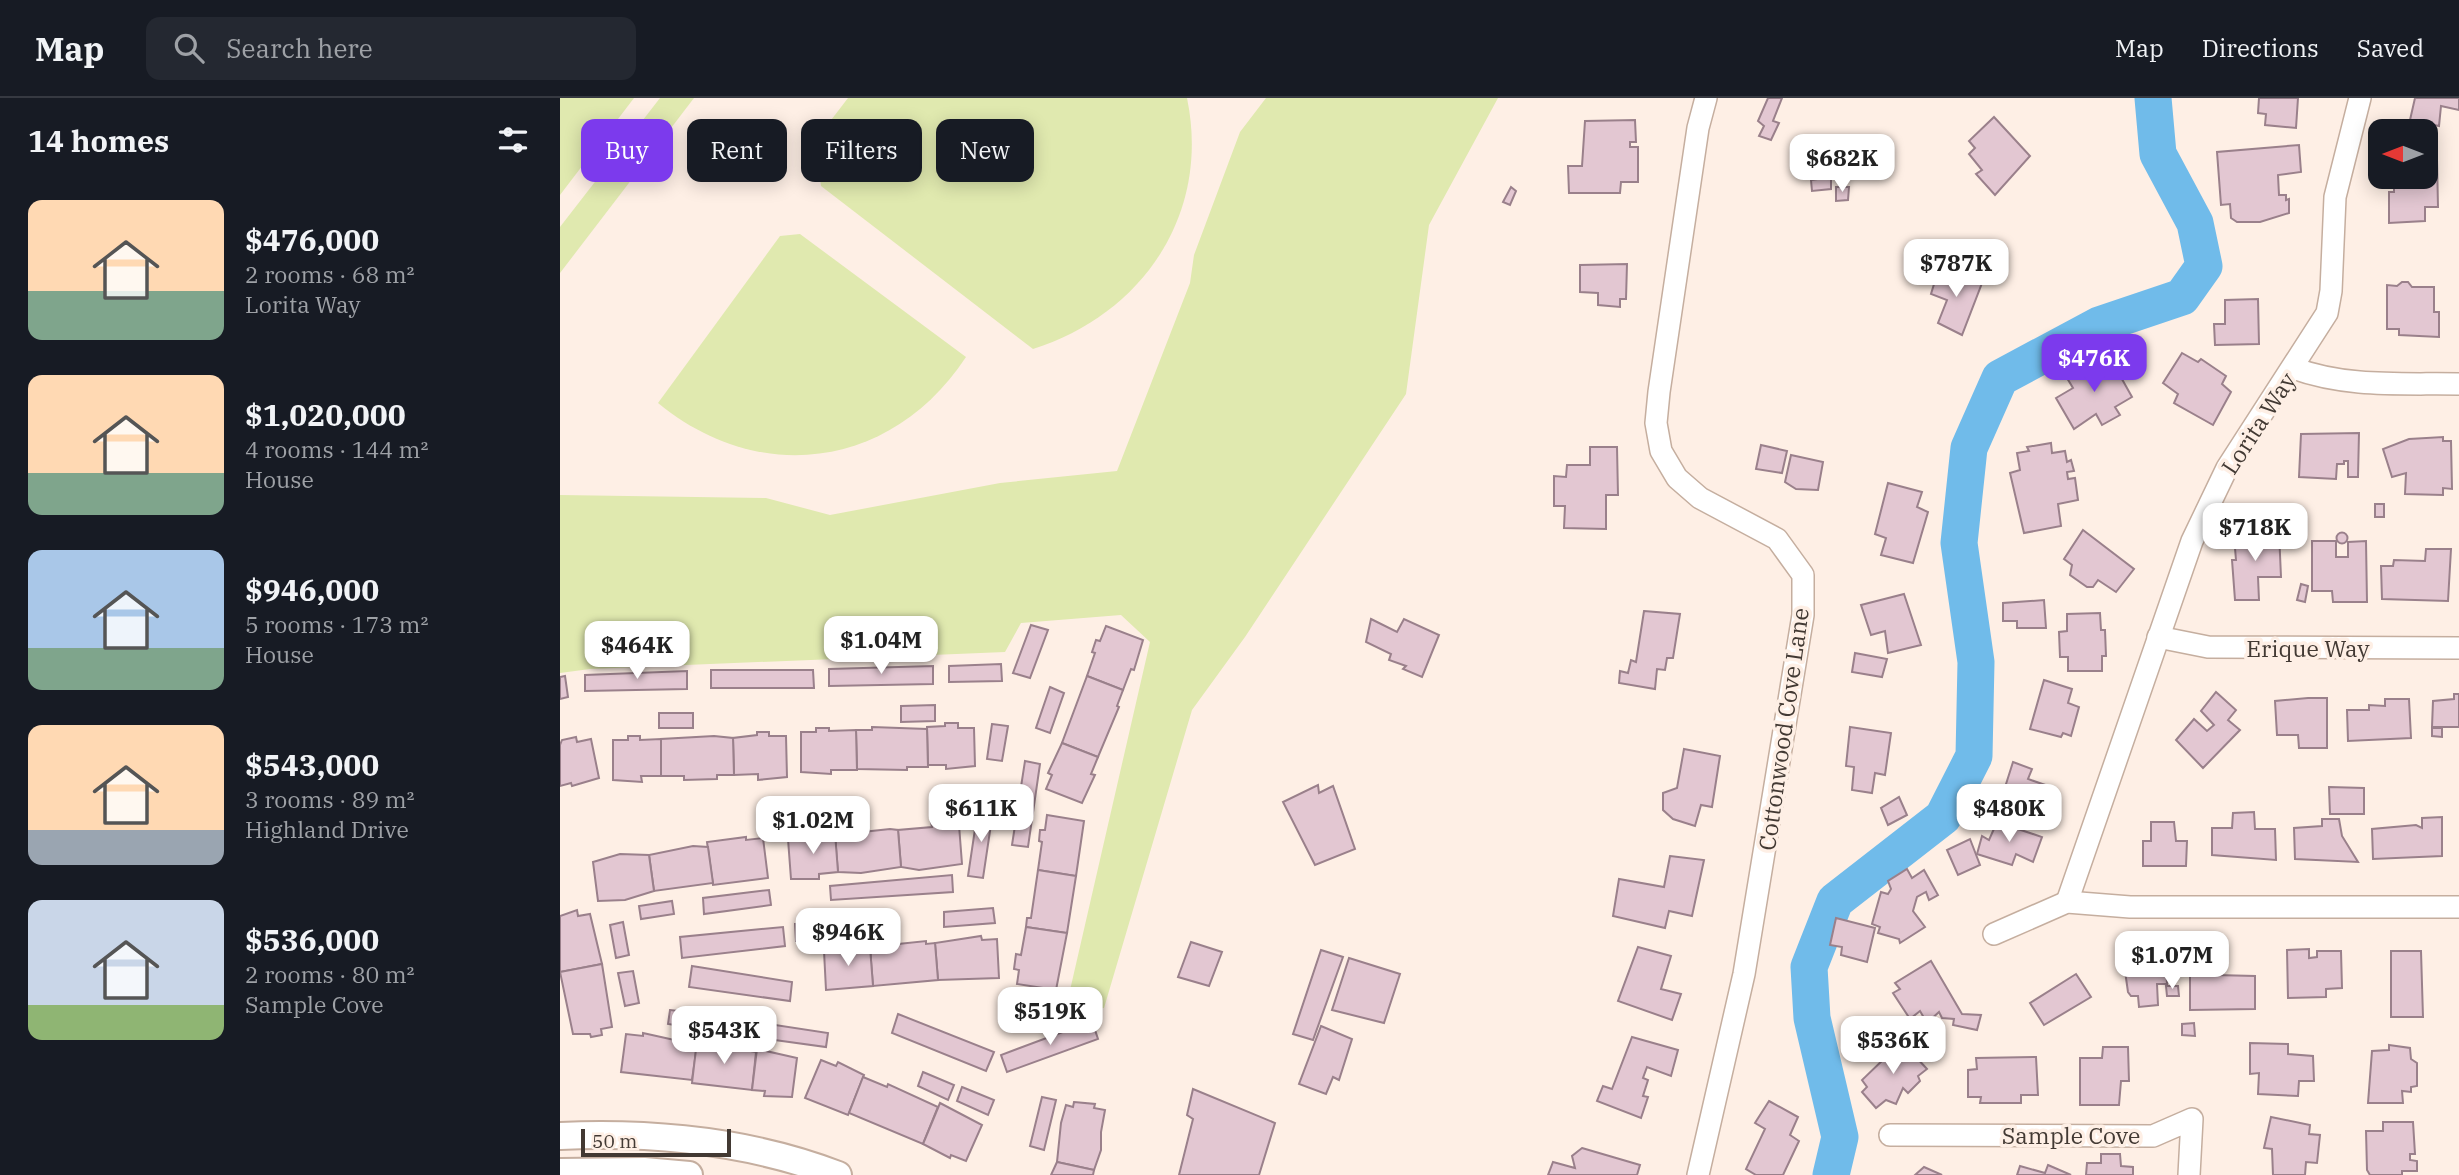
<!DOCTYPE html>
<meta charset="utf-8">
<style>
body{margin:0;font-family:"IBM Plex Serif",serif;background:#242831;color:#f1f3f6;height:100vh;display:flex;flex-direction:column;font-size:26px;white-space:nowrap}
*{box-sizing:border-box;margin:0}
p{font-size:23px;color:#9ea1a6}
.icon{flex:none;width:38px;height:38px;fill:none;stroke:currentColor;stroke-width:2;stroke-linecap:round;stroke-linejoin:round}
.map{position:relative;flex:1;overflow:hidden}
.details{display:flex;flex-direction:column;background:#171b24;width:560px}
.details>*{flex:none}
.guide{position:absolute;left:21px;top:21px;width:665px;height:63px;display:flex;gap:14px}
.needle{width:46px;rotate:270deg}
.controls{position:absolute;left:1808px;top:21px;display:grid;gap:14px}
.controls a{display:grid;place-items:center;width:70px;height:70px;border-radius:14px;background:#171b24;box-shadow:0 4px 18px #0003;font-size:35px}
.scale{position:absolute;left:21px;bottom:18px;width:150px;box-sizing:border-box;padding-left:7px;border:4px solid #423933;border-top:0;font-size:19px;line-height:24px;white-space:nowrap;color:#423933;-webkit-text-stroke:5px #feefe5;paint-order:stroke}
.price{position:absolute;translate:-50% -60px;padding:0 16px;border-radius:14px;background:#fff;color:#222;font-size:23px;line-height:46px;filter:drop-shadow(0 2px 4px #0008)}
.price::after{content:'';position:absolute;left:50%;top:42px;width:21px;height:16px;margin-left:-10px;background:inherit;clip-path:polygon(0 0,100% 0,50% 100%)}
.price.current{background:#7c3aed;color:#fff}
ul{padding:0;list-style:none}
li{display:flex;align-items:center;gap:21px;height:175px;padding:0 28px}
li span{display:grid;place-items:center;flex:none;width:196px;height:140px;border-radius:14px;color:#555}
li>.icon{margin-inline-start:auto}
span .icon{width:84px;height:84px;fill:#fffc;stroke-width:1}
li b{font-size:30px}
h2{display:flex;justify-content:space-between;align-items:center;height:84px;padding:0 28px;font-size:30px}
.chip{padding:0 24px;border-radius:14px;background:#171b24;box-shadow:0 4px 18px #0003;font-size:24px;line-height:63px}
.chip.current{background:#7c3aed;color:#fff}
header{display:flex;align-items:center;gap:42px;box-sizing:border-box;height:98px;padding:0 35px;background:#171b24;border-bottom:2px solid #363941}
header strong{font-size:33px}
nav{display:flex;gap:38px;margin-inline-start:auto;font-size:24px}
.search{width:490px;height:63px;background:#242831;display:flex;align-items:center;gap:18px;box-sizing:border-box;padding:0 24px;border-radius:14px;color:#9ea1a6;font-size:26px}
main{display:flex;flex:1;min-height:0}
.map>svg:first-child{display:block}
</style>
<header>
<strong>Map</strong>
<div class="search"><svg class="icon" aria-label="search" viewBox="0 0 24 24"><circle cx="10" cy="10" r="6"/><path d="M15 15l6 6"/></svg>Search here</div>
<nav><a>Map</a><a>Directions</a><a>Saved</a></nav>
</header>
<main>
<section class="details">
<h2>14 homes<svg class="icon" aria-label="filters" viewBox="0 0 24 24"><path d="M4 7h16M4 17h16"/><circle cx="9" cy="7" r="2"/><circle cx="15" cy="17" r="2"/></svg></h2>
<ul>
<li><span style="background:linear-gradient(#ffd9b3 65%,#7fa58c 0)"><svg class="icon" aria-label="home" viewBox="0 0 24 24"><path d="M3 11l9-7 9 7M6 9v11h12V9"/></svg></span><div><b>$476,000</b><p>2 rooms · 68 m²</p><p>Lorita Way</p></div></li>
<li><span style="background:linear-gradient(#ffd9b3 70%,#7fa58c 0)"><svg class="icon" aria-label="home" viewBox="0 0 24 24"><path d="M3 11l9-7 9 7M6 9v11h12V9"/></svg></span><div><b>$1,020,000</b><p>4 rooms · 144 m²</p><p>House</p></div></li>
<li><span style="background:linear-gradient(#a9c7e8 70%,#7fa58c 0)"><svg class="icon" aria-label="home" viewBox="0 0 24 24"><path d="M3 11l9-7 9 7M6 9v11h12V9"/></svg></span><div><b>$946,000</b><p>5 rooms · 173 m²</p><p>House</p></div></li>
<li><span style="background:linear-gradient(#ffd9b3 75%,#9aa5b1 0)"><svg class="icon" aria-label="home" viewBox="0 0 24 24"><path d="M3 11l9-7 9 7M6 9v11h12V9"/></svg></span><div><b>$543,000</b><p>3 rooms · 89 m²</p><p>Highland Drive</p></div></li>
<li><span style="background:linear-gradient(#c9d6e8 75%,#8fb573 0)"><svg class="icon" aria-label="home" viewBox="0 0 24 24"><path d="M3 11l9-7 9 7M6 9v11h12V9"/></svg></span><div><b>$536,000</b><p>2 rooms · 80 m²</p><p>Sample Cove</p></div></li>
</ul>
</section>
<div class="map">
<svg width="1899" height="1077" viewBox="0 0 1899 1077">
<rect width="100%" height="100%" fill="#feefe5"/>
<g fill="#e0e9af">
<path d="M0 0H74L0 97Z"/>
<path d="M100 0H134L0 175V129Z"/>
<path d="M288 0H627C651 116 583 216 473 251L261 88 255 43Z"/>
<path d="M706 0H938L869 127 846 296 685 539 632 612 544 910 505 914 590 544 561 517 461 525 445 554 30 571 0 575V397L206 400 270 417 440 385 557 373 630 185 634 157 680 34Z"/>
<path d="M240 136 406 259C333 370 200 389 98 305L220 138Z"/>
</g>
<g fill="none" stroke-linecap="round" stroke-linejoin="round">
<path stroke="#70bbea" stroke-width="37" d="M1271 1077 1280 1039 1252 920 1249 869 1275 803 1383 719 1414 658 1416 564 1399 445 1409 350 1440 280 1539 227 1622 199 1644 168 1635 125 1598 56 1593 0"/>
</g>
<g fill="#e3c7d2" stroke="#9a808b" stroke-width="2">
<path d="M1208 0H1222L1213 23 1219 25 1211 42 1199 38 1204 28 1198 23Z"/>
<path d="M1699 0H1738L1736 30 1705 27 1706 16 1698 15Z"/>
<path d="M1855 0H1899V12L1881 8 1879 28 1850 22Z"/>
<path d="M1434 19 1470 58 1435 97 1416 76 1422 72 1409 56 1415 50 1409 43Z"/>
<path d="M1075 22 1076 44H1070V49H1078V84H1061L1060 95H1009L1008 68H1022L1025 23Z"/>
<path d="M1739 47 1741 74 1718 77 1719 97H1726V102L1729 101V115L1700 124H1677L1671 120 1670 106 1661 107 1657 54Z"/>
<path d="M1866 61 1877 62 1878 109H1865V123L1829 125V94H1834V79H1866Z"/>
<path d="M1257 65 1258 77 1248 79 1246 67Z"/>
<path d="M1271 79V91L1252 93 1251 82Z"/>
<path d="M951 89 956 93 950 107 943 104Z"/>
<path d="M1276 89H1289L1288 102 1276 103Z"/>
<path d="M1067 166 1066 201H1060V209L1038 207V195L1020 194V167Z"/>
<path d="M1379 170 1422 185 1402 237 1378 225 1387 202 1371 196Z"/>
<path d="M1842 184H1848L1852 189H1874V214H1879V239L1839 237V231H1827V187L1837 188Z"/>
<path d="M1698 201 1699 246 1655 247 1654 226H1665V202Z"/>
<path d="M1622 255 1638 264 1641 261 1666 278 1662 286 1671 294 1653 327 1614 305 1618 296 1603 285Z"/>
<path d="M1544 258 1554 277 1558 274 1572 299 1555 309 1560 317 1542 327 1536 316 1514 331 1496 300 1513 290 1507 280Z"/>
<path d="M1799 335 1798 379H1788V363H1784V366H1777L1776 381 1739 379 1741 336Z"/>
<path d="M1883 339V343H1891L1892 391 1883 390V397L1845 396 1846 375 1832 379 1823 351 1849 341Z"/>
<path d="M1491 345 1492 355 1505 353 1507 364 1511 362 1514 373 1507 374 1508 381 1515 380 1518 402 1498 406 1501 428 1464 435 1450 375 1460 372 1457 355 1469 353 1467 349Z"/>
<path d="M1201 347 1227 353 1222 375 1196 371Z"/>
<path d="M1030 349H1057L1058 397H1046V431L1004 430 1005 408H994V378L1006 379 1007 367H1030Z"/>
<path d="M1231 357 1263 364 1258 392 1236 391 1225 384Z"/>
<path d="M1328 385 1362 394 1357 409 1368 414 1353 465 1321 457 1326 440 1315 436Z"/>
<rect x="1815" y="406" width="9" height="13"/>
<path d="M1523 432 1574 471 1556 494 1538 482 1533 489H1527L1510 477 1512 467 1504 461Z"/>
<path d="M1719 434 1721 479H1698L1699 502H1675L1672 462H1676L1675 450H1681V436Z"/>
<circle cx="1782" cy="440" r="5.5"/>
<path d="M1752 443H1776V459H1788V444L1806 443 1807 504H1773L1772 493H1752Z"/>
<path d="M1866 451H1891L1888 503 1822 501 1821 468H1833L1834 462 1865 463Z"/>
<path d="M1741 486 1748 488 1745 504 1737 502Z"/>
<path d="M1344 496 1361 547 1328 555 1325 533 1311 537 1301 507Z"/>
<path d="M1484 502 1486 530H1457V523H1443V505Z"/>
<path d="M1084 513 1120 516 1113 560H1107L1105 572 1097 571 1095 591 1059 585 1060 573 1068 575 1071 562 1076 564Z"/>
<path d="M1540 515 1541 532H1545L1546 558H1542V573H1508V559H1500L1499 534 1507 533V516Z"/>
<path d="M811 521 837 534 844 521 879 537 862 579 843 571 846 568 829 562 831 556 806 544Z"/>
<path d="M471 527 488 532 470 580 453 575Z"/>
<path d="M546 528 583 542 574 572 571 571 563 592 527 578 535 555 532 554 536 542 540 543Z"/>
<path d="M1295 555 1327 561 1322 579 1292 574Z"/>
<path d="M441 566 442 583 389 584V568Z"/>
<path d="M373 568V586L269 588V571Z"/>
<path d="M151 572H253L254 590H151Z"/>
<path d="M127 573V591L25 593V577Z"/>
<path d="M5 578 8 599 0 601V579Z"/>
<path d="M527 578 563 592 557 608 559 609 538 659 502 645Z"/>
<path d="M1484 582 1512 591 1508 605 1519 609 1511 638 1503 635 1501 639 1470 631Z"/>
<path d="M490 589 504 595 490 635 476 630Z"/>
<path d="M1656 594 1676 612 1668 622 1680 632 1643 670 1616 642 1634 621 1647 633 1654 627 1641 613Z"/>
<path d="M1894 596H1899V629H1872L1873 603 1894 601Z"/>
<path d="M1748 600H1767V650H1739L1738 637H1717L1715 603Z"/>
<path d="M1825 601H1849L1851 640 1788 643 1787 612H1809V607L1825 608Z"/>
<path d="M375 607V623L341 624V608Z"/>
<rect x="99" y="615" width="34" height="15"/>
<path d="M385 625H398V630H414L415 668 386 671V667H368L367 629 385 628Z"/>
<path d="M432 626 448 628 442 663 427 661Z"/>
<path d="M312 629 367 631 368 669H347V672L297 671 296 632H312Z"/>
<path d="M1290 629 1331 635 1325 677 1315 675 1312 695 1292 692 1294 669 1286 668Z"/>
<path d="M256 630H269V633L296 632 297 672H271V676L241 674V634H256Z"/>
<path d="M1872 630H1882V639L1872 638Z"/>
<path d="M197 634H209V638H226L227 679 198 682V676L174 677 173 640 197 637Z"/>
<path d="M68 638H80V642L101 641V678H81L82 684 53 682V642H68Z"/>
<path d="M154 638 173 640 174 677H157V681L124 682V678H101V641Z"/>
<path d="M16 639 17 644 31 641 39 680 12 688 11 685 0 688V647L2 642Z"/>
<path d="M502 645 538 659 531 676 535 677 522 705 486 691 492 677 488 675Z"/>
<path d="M1124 651 1160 658 1152 709 1141 707 1135 728 1113 721 1103 712V695L1117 690Z"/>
<path d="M465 663 480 666 468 749 452 747Z"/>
<path d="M1453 664 1472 671 1468 681 1491 689 1482 719 1440 705Z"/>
<path d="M758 687 759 695 773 688 795 751 755 767 723 704Z"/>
<path d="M1769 689 1804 690V716H1770Z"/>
<path d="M1339 699 1347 717 1328 727 1321 710Z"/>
<path d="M418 711 433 713 423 780 408 778Z"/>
<path d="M1694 714 1695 731H1715L1716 762 1652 757V730H1672L1673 715Z"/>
<path d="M487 717 524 723 516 778 478 772 482 744 479 743 480 732H485Z"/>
<path d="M1882 719V758L1813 761 1812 731 1856 727 1862 730V720Z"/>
<path d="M1762 721H1779L1782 738 1798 764 1735 761 1734 730 1762 728Z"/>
<path d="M383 723 384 728 399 727 402 766 359 772 341 769 338 732 372 729 371 724Z"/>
<path d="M1437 724 1482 739 1473 764 1456 756 1452 767 1417 756 1422 738 1429 742Z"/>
<path d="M1591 724H1614L1616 743H1627L1626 768H1583V743H1591Z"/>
<path d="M330 731 338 732 341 769 301 775 278 774 275 737Z"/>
<path d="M256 734V737L275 735 278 774 259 776V781H231L228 741 244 740V735Z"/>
<path d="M186 739V742L203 740 208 780 153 787 147 744Z"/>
<path d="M1410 741 1420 767 1398 777 1387 752Z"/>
<path d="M133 748 148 749 153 785 94 793 89 757Z"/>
<path d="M60 756 89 757 94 793 65 802 38 803 33 764Z"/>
<path d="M1110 758 1144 762 1132 818 1109 813 1105 830 1053 818 1059 781 1104 789Z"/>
<path d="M1347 771 1352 780 1364 772 1378 797 1369 802 1366 794 1357 799 1353 813 1365 829 1340 845 1339 841 1318 835 1320 829 1312 826 1321 794 1328 796 1331 791 1328 783Z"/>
<path d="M478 772 516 778 507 835 466 829 467 820H471Z"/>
<path d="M392 777 393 794 271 802 270 788Z"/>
<path d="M209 792 211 807 144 816 143 800Z"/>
<path d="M112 803 114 816 81 821 79 808Z"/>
<path d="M433 810 435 825 384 829V814Z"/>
<path d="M17 812 18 818 30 816 42 866 0 874V818Z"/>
<path d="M325 817 327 833 294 834 293 820Z"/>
<path d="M1276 820 1315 830 1307 864 1281 857 1282 849 1270 847Z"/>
<path d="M63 824 69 857 56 860 50 827Z"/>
<path d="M285 824 286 841 236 843 235 826Z"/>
<path d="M223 829 225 848 122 860 120 839Z"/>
<path d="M466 829 507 835 496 892 457 886 459 872 454 871 456 856 461 857Z"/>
<path d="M421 838 422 842 437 841 439 880 378 882 375 845Z"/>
<path d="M366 843V846L375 845 378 882 313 888 310 849Z"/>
<path d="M631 844 662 854 649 888 618 879Z"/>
<path d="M279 848 310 849 313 888 266 892 264 853 280 852Z"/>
<path d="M1078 849 1111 858 1101 891 1121 896 1112 922 1058 903Z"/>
<path d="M1749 851V860L1757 859V853H1781L1782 890 1766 891V899L1728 900 1727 852Z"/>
<path d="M761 852 783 859 753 942 733 936Z"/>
<path d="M1831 853H1861L1863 919H1831Z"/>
<path d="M789 860 840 876 824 925 772 912Z"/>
<path d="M1570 860H1590L1595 866H1606L1607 886H1597L1598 907 1579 909 1578 898H1571L1568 894 1565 873H1571Z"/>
<path d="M1630 860H1655V877L1695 878V911L1630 912Z"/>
<path d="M1371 863 1402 916 1421 917 1417 932 1393 927 1394 921 1382 920 1379 914 1367 925 1360 913 1350 921 1333 895 1340 891 1335 885Z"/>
<path d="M42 866 52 929 41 931 42 937 31 939 30 936H13L0 874Z"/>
<path d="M132 868 232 884 230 903 129 889Z"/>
<path d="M73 873 79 905 65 908 58 875Z"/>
<path d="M1516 876 1531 899 1484 927 1470 905Z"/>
<path d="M1606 888H1618L1619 898H1607Z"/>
<path d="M110 912 144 916 141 931 108 926Z"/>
<path d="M338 916 434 954 426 973 332 935Z"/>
<path d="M532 923 538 941 447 974 441 957Z"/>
<path d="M202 925 268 935 266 949 200 940Z"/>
<path d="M1634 925 1635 938 1622 937V926Z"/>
<path d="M761 928 792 941 779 982 773 979 766 996 739 986Z"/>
<path d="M83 935 137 947 132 982 61 974 66 936 83 938Z"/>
<path d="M1072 939 1118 952 1111 978 1087 969 1083 980 1088 982 1083 998 1088 999 1081 1020 1037 1003 1043 988 1052 991Z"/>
<path d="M137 943 196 954 192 992 132 985Z"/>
<path d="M1342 944 1367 971 1358 978 1360 983 1348 995 1343 990 1336 1006 1326 1002 1316 1010 1302 994 1307 989 1302 982 1329 956 1327 953Z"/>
<path d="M1690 945 1728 946V956L1753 958 1754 983H1739L1738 998 1698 996 1699 975 1690 976Z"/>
<path d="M1829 947 1850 950 1851 961 1857 965V988L1851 989V994L1842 993 1843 1005H1808L1812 953 1829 952Z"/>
<path d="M1543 949H1568L1569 983H1561L1559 1007H1520V960H1542Z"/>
<path d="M197 951 237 960 232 999 204 998 205 993 192 992Z"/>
<path d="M1476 959 1478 997H1461V1005H1420L1421 999H1408V972L1417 971 1416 960Z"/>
<path d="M261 962 276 968 278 964 304 977 288 1017 245 1000Z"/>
<path d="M363 974 394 987 388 1002 358 988Z"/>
<path d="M303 979 327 989 328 986 378 1009 363 1046 289 1015Z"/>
<path d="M402 989 434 1002 428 1017 397 1003Z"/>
<path d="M633 991 715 1025 699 1077H619L633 1021 627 1017Z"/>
<path d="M482 999 496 1002 484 1052 470 1048Z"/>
<path d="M1209 1003 1238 1019 1230 1037 1239 1043 1223 1077H1196L1186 1071 1205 1031 1195 1025Z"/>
<path d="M514 1004 535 1006 534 1010 545 1012 541 1034V1052L534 1072 497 1064 501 1025 506 1007 513 1009Z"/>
<path d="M380 1005 422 1027 406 1063 391 1057 390 1060 363 1046Z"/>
<path d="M1711 1019 1750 1027 1749 1036 1760 1037 1757 1065 1746 1064 1745 1077H1713L1712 1051 1704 1050Z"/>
<path d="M1823 1024H1853L1855 1056H1850V1062L1857 1063V1073H1842V1077H1810L1807 1072 1806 1033H1823Z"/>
<path d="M1022 1050 1080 1067 1077 1077H988L993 1064 1015 1070 1012 1058Z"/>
<path d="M1541 1056H1560L1561 1068 1573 1069V1077H1526L1527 1065H1541Z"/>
<path d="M497 1064 534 1072 533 1077H491Z"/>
<path d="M1488 1067 1511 1077H1457L1460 1068 1485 1075Z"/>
<path d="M1364 1069 1382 1077H1355Z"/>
</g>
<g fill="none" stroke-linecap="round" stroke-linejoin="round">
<g stroke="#c5ae9f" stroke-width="24">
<g id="minor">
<path d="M1733 270C1788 290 1842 285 1899 286"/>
<path d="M1598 539 1648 549 1899 550"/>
<path d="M1507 804 1632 443 1667 370 1767 215 1771 193 1775 99 1800 0"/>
<path d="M1434 836 1507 804 1570 809H1899"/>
<path d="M1330 1037 1593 1038 1632 1021 1629 1077"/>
<path d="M1138 1077 1184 876 1243 517V477L1217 441 1140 400 1117 380 1101 353 1096 325 1099 294 1138 30 1146 0"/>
</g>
</g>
<g stroke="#c5ae9f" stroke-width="30">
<g id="major">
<path d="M0 1038C94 1034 190 1043 278 1077"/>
<path d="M0 1074 84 1073 129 1077"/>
</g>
</g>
<use href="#minor" stroke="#fff" stroke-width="21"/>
<use href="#major" stroke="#fff" stroke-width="26"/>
</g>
<g text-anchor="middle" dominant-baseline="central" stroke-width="7" stroke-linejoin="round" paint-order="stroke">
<g font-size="23" fill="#423933" stroke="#feefe5">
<text transform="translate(1698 325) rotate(-57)">Lorita Way</text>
<text x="1748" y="550">Erique Way</text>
<text transform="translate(1223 631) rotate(-82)">Cottonwood Cove Lane</text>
<text x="1511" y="1037">Sample Cove</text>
</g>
</g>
</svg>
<div class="controls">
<a><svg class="needle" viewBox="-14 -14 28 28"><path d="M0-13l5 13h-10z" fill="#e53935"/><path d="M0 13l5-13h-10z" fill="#9ea1a6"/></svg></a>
</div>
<div class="scale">50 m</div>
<b class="price" style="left:1282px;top:96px">$682K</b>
<b class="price" style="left:1396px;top:201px">$787K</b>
<b class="price current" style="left:1534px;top:296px">$476K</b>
<b class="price" style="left:1695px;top:465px">$718K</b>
<b class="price" style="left:321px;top:578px">$1.04M</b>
<b class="price" style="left:77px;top:583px">$464K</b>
<b class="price" style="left:421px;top:746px">$611K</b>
<b class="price" style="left:1449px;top:746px">$480K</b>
<b class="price" style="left:253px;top:758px">$1.02M</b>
<b class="price" style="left:288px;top:870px">$946K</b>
<b class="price" style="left:1612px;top:893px">$1.07M</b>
<b class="price" style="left:490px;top:949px">$519K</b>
<b class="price" style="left:164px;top:968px">$543K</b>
<b class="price" style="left:1333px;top:978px">$536K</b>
<div class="guide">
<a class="chip current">Buy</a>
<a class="chip">Rent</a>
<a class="chip">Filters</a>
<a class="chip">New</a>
</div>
</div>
</main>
